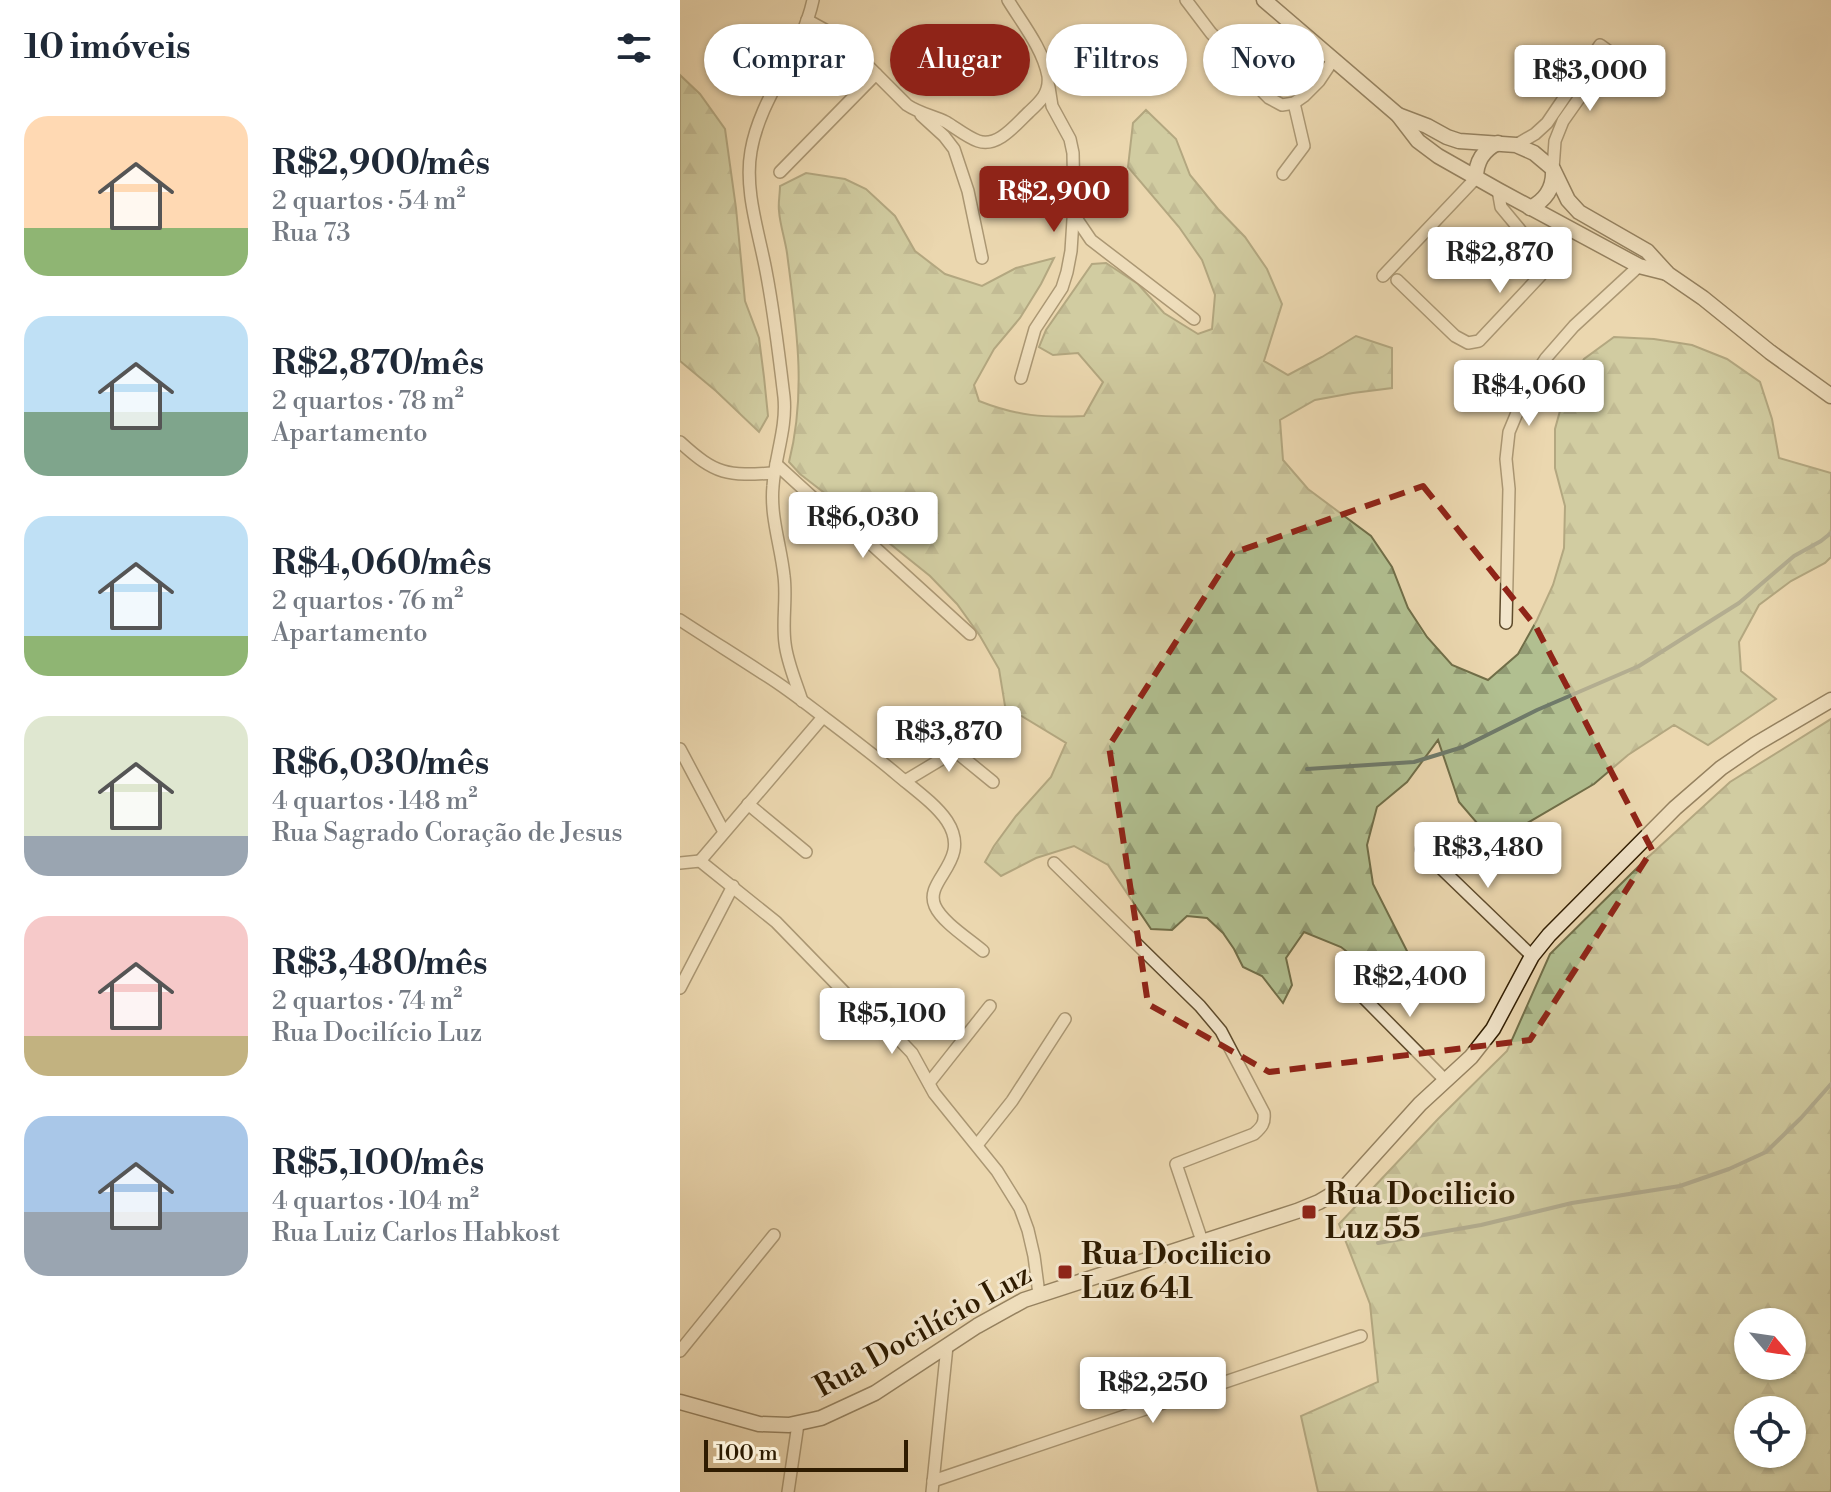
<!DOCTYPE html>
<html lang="pt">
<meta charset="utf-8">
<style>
body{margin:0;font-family:"Libre Bodoni",serif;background:#f2f2f3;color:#1f2937;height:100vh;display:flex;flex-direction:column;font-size:30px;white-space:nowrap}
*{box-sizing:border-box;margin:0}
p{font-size:26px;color:#747a83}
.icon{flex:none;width:44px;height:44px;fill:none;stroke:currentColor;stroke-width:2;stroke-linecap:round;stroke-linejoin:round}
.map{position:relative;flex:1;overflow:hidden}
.side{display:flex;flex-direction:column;background:#fff;width:680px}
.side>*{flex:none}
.banner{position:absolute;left:24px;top:24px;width:760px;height:72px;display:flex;gap:16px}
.needle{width:52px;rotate:119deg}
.buttons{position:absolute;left:1054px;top:1308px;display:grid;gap:16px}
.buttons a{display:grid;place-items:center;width:72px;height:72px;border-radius:50%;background:#fff;box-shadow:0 2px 6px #0004;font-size:40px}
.scale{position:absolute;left:24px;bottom:20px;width:204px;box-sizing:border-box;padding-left:8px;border:4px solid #2f1c01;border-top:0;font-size:22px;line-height:28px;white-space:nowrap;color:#2f1c01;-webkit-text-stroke:6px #f2e5cb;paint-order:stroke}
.price{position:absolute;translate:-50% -68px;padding:0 18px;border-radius:8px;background:#fff;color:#222;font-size:26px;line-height:52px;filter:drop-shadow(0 2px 4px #0008)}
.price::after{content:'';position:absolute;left:50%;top:48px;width:24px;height:18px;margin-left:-12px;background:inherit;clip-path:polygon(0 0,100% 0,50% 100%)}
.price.selected{background:#8f2418;color:#fff}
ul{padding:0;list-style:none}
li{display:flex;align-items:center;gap:24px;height:200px;padding:0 24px}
li span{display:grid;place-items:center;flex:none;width:224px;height:160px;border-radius:24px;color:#555}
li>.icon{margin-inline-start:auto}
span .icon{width:96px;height:96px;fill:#fffc;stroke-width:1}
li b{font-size:34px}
h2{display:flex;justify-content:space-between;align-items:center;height:96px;padding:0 24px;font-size:34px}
.chip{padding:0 28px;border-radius:36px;background:#fff;box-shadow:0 2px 6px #0004;font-size:28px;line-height:72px}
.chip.selected{background:#8f2418;color:#fff}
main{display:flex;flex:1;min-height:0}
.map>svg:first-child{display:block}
</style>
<main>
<section class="side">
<h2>10 imóveis<svg class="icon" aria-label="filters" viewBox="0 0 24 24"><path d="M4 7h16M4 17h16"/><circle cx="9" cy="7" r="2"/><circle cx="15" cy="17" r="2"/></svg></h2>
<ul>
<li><span style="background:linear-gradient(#ffd9b3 70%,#8fb573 0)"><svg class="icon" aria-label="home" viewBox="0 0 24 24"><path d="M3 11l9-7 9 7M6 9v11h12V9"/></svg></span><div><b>R$2,900/mês</b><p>2 quartos · 54 m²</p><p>Rua 73</p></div></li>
<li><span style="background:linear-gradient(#bfe0f5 60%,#7fa58c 0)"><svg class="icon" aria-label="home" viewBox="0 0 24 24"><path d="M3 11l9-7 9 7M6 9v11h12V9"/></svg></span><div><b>R$2,870/mês</b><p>2 quartos · 78 m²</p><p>Apartamento</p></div></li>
<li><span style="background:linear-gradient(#bfe0f5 75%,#8fb573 0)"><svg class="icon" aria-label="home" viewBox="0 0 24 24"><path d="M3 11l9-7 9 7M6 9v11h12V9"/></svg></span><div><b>R$4,060/mês</b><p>2 quartos · 76 m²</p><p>Apartamento</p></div></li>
<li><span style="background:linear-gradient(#dfe7d0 75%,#9aa5b1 0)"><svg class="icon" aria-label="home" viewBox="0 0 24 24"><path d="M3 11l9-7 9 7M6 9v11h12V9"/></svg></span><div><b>R$6,030/mês</b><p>4 quartos · 148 m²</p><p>Rua Sagrado Coração de Jesus</p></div></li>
<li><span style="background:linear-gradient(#f6c9c9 75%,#c2b280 0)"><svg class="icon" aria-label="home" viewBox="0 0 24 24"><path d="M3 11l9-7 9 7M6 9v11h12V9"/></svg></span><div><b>R$3,480/mês</b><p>2 quartos · 74 m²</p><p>Rua Docilício Luz</p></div></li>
<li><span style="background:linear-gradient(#a9c7e8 60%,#9aa5b1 0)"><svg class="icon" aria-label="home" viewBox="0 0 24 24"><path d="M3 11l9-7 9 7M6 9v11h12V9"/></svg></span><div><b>R$5,100/mês</b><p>4 quartos · 104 m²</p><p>Rua Luiz Carlos Habkost</p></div></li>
</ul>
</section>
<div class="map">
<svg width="1151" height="1492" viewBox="0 0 1151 1492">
<defs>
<pattern id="forest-firs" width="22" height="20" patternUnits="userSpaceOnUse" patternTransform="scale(2)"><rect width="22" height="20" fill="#b1bf90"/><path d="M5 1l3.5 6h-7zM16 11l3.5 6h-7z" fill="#909a73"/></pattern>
</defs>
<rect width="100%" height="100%" fill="#ebd7af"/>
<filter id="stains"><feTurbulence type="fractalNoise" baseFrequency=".0025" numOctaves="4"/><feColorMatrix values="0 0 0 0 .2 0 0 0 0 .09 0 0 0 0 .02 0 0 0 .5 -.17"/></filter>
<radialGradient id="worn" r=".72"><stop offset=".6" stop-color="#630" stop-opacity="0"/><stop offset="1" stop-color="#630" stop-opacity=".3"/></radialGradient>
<g fill="url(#forest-firs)" stroke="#706e48" stroke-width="2" fill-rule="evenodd">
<path d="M0 75 20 94 45 129 56 208 65 301 79 338 84 377 88 416 79 432 36 391 0 361Z"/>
<path d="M466 110 496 139 510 175 538 209 565 237 587 269 602 304 584 361 608 375 642 357 676 336 712 348V388L673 393 635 400 600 420 603 460 628 489 691 536 712 567 728 608 747 637 772 665 808 680 838 654 857 620 873 585 884 548 885 506 875 468V429L885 393 904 359 934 337 974 339 1012 345 1047 359 1080 382 1092 419 1099 458 1151 473V557L1145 563 1111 581 1079 605 1059 642 1061 671 1096 699 1028 745 994 725 948 755 914 784 844 825 803 830 779 802 758 740 727 782 697 807 687 845 693 884 730 957 729 997 724 996 661 947 624 932 606 958 612 985 603 1003 582 976 563 967 554 949 543 933 527 918 507 916 492 930 471 929 428 865 394 846 356 858 321 876 305 862 314 846 336 816 371 777 386 743 325 706 319 669 300 636 277 604 250 576 209 543 120 474 109 462C127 391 116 324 107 253 105 239 100 225 99 211 98 203 100 194 100 186L126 173 165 179 186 189 215 216 235 251 265 274 302 286 336 268 374 258 361 284 340 318 314 349 294 385 299 401C337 416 364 418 404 416L423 382 398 353 373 355 359 347 366 330 412 264 426 263 458 284 484 313 518 334 532 329 535 295 522 260 499 227 448 167 453 123Z"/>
<path d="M1151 719V1492H638L621 1416 698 1382 690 1304 659 1224 758 1119 827 1051 870 954 965 860 1050 782ZM1112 1322V1366H1068V1322ZM1112 1410V1454H1068V1410Z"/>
</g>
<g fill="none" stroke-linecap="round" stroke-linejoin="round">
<g stroke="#6f7a6a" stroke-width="4">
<path d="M627 769 734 762 783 747 857 710 959 666 1059 603 1114 556 1141 541 1151 533"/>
<path d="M698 1243 801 1225 892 1203 1000 1186 1049 1169 1086 1152 1121 1118 1151 1084"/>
</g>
<g stroke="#5e4b2c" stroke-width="14">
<g id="minor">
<path d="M506 0 531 33 555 57 582 91 589 98 602 105 614 103 624 96 639 81 653 60"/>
<path d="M127 20 156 36 165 43 227 105C239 113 253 116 266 122 276 128 287 137 298 141 318 148 336 124 349 112 360 102 370 93 368 76 363 49 342 23 328 0"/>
<path d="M241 115 264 136 274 149 288 191 302 258"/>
<path d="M836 145 855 134 867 123 920 45 931 53 883 121 875 141 873 169"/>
<path d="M100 172 196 74"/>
<path d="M603 174 624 146 614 103"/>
<path d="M394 215 411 240 514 319"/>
<path d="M703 276 796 178"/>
<path d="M717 280 775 336 788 343 799 341 861 275 863 265 861 255 821 207 818 190"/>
<path d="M341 378 355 329 382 288 387 272 391 251 394 204 393 153 390 139 372 106 369 87"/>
<path d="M0 442C36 475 47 476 94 473"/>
<path d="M96 464 154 517 190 543 290 634"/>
<path d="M0 620C29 639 58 657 87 676 106 688 124 702 141 715 166 734 190 752 214 772 230 786 255 803 267 821 293 861 243 880 255 906 262 922 289 939 303 951"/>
<path d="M826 623 829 489 826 459 829 432 849 384 866 358 894 326 959 266"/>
<path d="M122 701C116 682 107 662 105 643 102 621 107 598 104 576 101 546 90 517 93 486 95 456 107 428 104 397 99 355 94 312 86 271 79 233 64 190 71 151 80 97 122 52 133 0"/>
<path d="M0 749 44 832"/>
<path d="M225 781 275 751 313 782"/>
<path d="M68 804 126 852"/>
<path d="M741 849 852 956"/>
<path d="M20 861 143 717"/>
<path d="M0 863 20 861 96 922 167 995 210 1030 232 1053 254 1093 317 1171 340 1208 348 1230 354 1256 359 1294"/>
<path d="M374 863 520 1006 541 1031 584 1113C585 1123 582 1127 574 1134L496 1164 522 1241"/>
<path d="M669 983 765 1080"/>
<path d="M0 988 53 886"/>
<path d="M249 1083 310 1006"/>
<path d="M297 1145 332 1101 385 1019"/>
<path d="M0 1351 94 1235"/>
<path d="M253 1481 681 1336"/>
<path d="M108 1492 118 1424"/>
<path d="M252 1492 267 1346"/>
</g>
</g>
<g stroke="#2f1c01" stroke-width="17">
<g id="secondary">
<path d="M584 0 718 115 738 141 758 156 818 190 959 266 987 273"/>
<path d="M718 115 747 126 767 137 779 141 836 145 854 153 873 169 888 200 899 212 967 251 988 274 1023 298 1090 352 1151 396"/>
<path d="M796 178C796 162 803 150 818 143"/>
<path d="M850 208C866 200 874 188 873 170"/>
<path d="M0 1402 79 1424 109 1425 141 1418 195 1393 297 1326 344 1300 617 1211 639 1202 666 1186 740 1104 791 1057 813 1029 852 956 869 935 995 808 1041 768 1076 744 1151 700"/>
</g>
</g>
<use href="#minor" stroke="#f2e5cb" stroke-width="11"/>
<use href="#secondary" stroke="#f2e5cb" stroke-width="14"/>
</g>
<path d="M0 0H1151V1492H0ZM743 486 856 627 972 850 850 1040 589 1072 468 1004 429 746 553 553Z" fill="#ebd7af" fill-opacity=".55" fill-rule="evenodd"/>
<path fill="none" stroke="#8f2418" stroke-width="6" stroke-dasharray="16 10" stroke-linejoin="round" d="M743 486 856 627 972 850 850 1040 589 1072 468 1004 429 746 553 553Z"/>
<g fill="#8f2418" stroke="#f2e5cb" stroke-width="3">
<rect x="621" y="1204" width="16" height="16" rx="4"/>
<rect x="377" y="1264" width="16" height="16" rx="4"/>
</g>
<g text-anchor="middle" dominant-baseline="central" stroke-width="6" stroke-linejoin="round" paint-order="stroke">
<g font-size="30" font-weight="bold" fill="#2f1c01" stroke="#f2e5cb" text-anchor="start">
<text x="645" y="1195">Rua Docilicio<tspan x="645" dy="34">Luz 55</tspan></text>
<text x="401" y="1255">Rua Docilicio<tspan x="401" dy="34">Luz 641</tspan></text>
</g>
<g font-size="30" fill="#2f1c01" stroke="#f2e5cb">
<text transform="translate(243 1331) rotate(-29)">Rua Docilício Luz</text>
</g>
</g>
<rect width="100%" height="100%" filter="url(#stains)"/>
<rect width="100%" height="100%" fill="url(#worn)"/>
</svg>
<div class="buttons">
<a><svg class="needle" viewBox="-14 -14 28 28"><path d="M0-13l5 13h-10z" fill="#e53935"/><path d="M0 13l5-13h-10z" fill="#747a83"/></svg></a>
<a><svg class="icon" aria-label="locate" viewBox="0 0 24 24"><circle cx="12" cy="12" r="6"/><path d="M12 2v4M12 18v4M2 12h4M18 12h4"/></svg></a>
</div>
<div class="scale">100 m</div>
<b class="price" style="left:910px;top:113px">R$3,000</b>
<b class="price selected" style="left:374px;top:234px">R$2,900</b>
<b class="price" style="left:820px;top:295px">R$2,870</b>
<b class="price" style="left:849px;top:428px">R$4,060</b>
<b class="price" style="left:183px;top:560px">R$6,030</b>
<b class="price" style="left:269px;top:774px">R$3,870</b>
<b class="price" style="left:808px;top:890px">R$3,480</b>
<b class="price" style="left:730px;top:1019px">R$2,400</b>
<b class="price" style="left:212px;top:1056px">R$5,100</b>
<b class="price" style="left:473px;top:1425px">R$2,250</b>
<div class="banner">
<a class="chip">Comprar</a>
<a class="chip selected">Alugar</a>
<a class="chip">Filtros</a>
<a class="chip">Novo</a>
</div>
</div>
</main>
